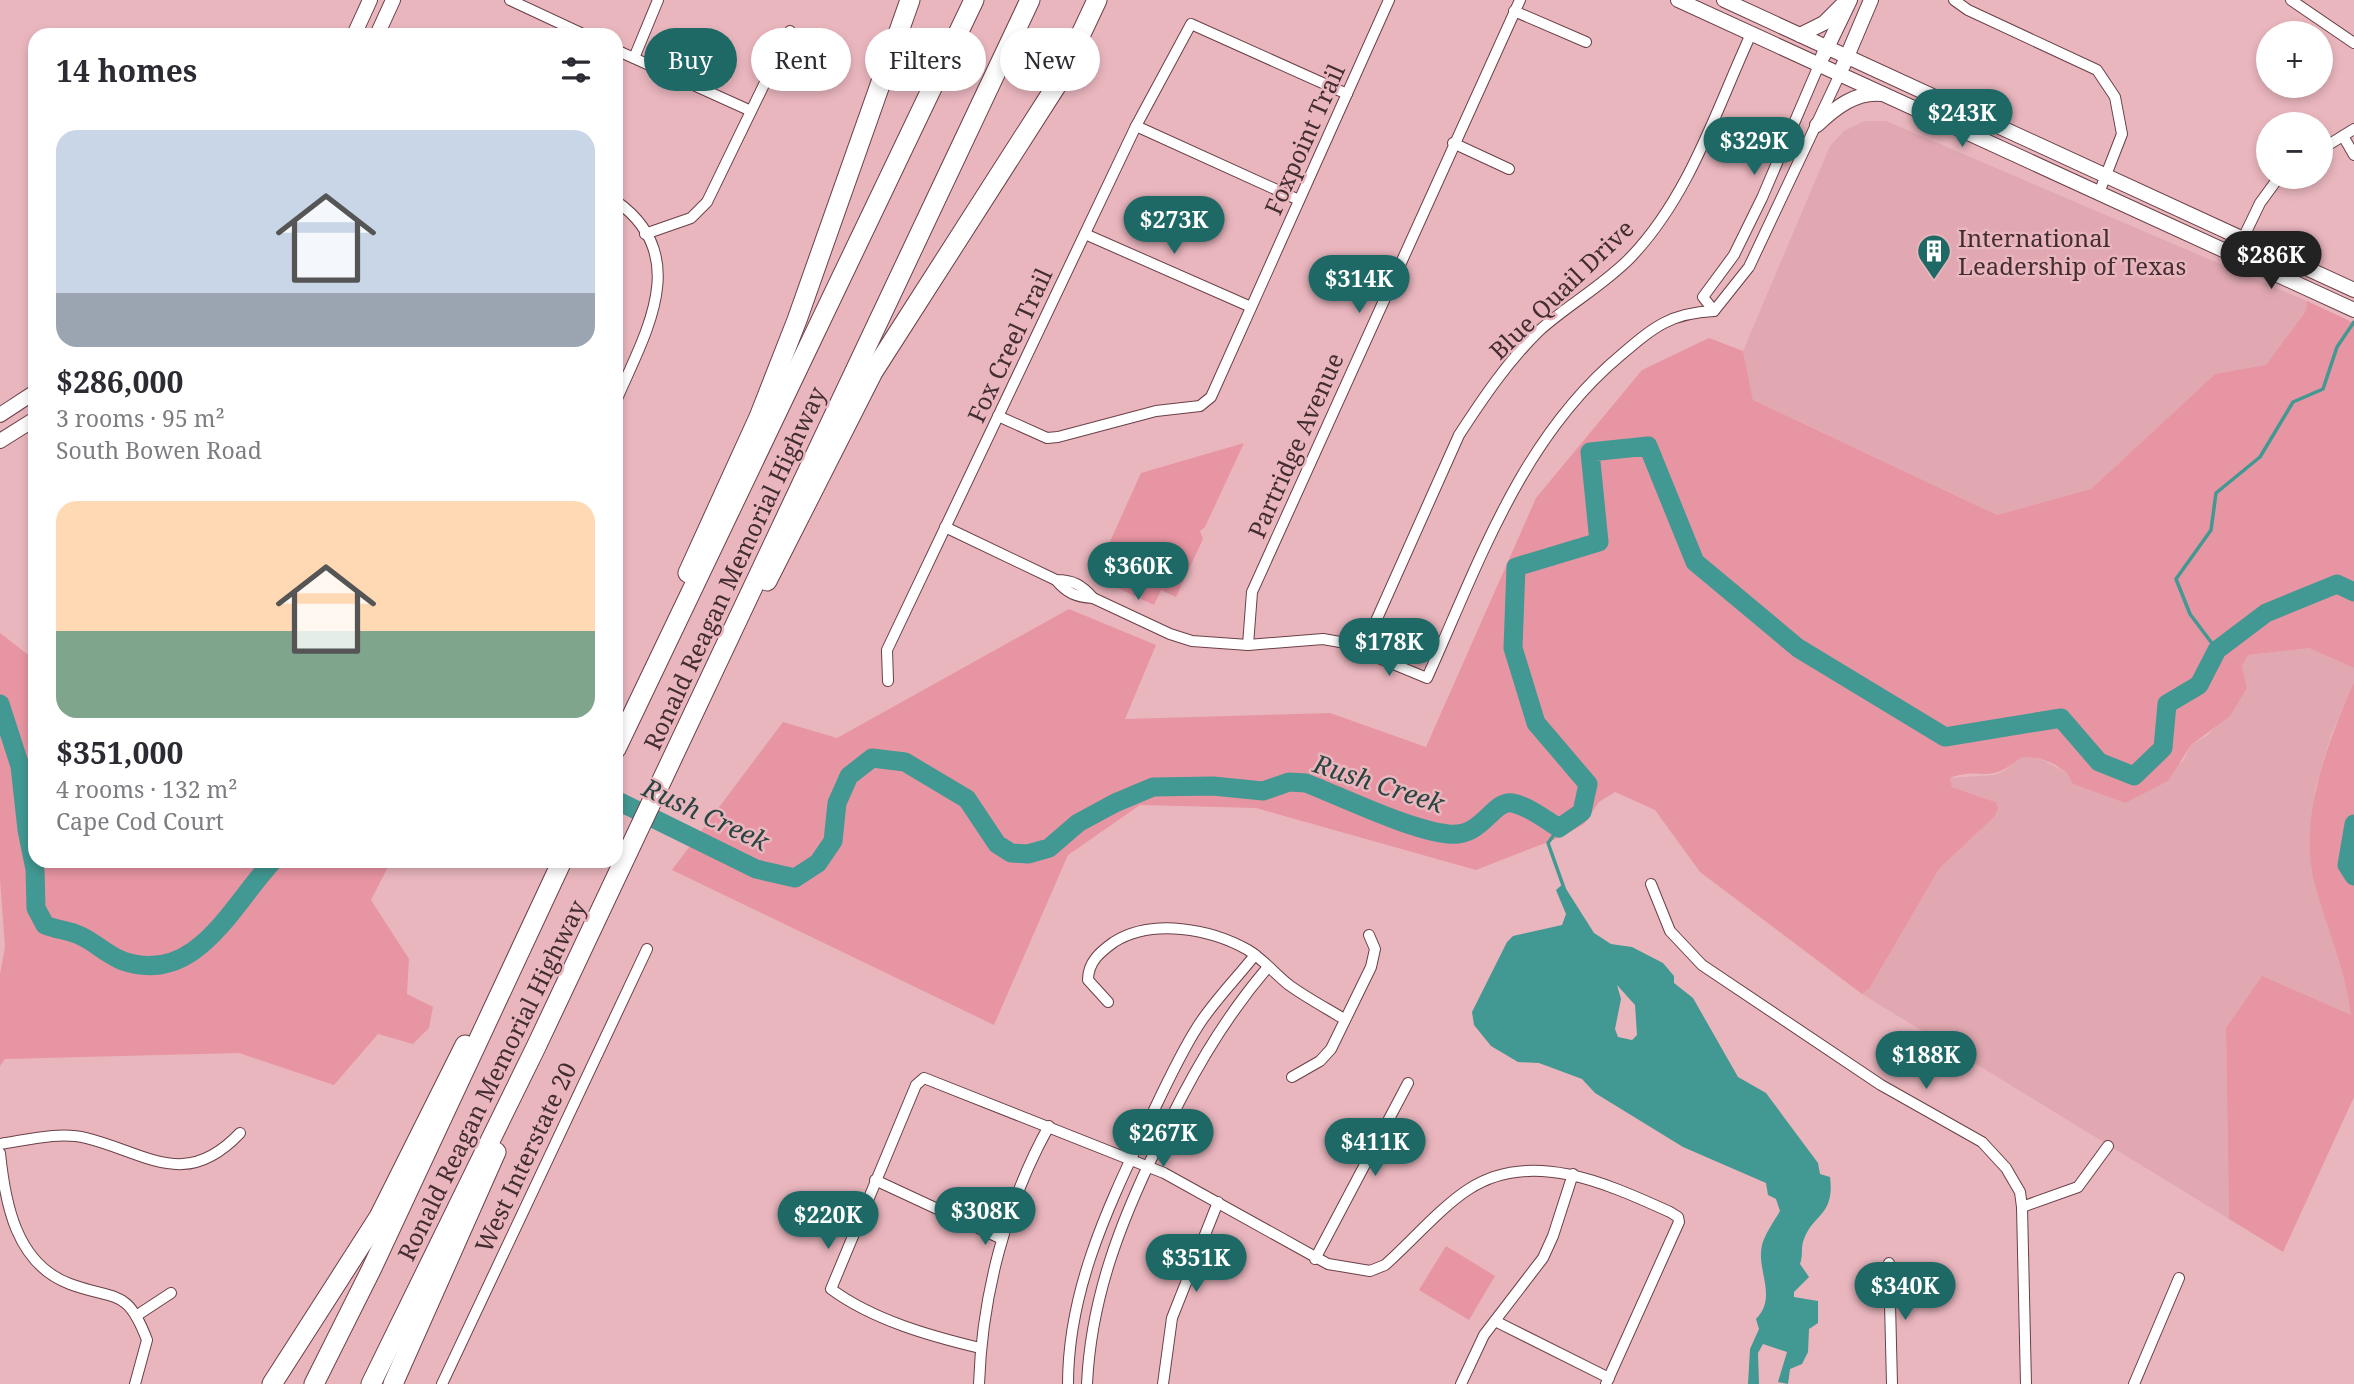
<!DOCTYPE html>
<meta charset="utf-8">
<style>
body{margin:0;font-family:"Noto Serif",serif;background:#f7f7f7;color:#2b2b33;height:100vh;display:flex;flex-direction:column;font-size:26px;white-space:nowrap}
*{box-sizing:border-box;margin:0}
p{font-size:23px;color:#7c7c81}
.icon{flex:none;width:38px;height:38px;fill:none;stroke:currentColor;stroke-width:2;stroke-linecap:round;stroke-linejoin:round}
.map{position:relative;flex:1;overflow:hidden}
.sheet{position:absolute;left:28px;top:28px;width:595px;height:840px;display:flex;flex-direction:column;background:#fff;border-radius:21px;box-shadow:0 4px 10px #0003}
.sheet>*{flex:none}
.banner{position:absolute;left:644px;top:28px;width:665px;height:63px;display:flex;gap:14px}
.fabs{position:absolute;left:2256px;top:21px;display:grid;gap:14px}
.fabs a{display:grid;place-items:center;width:77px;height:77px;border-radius:50%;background:#fff;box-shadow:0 4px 10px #0003;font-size:35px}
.price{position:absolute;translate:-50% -60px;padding:0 16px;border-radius:24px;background:#1e6965;color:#fff;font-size:23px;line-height:46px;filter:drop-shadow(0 2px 4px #0008)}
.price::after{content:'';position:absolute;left:50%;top:42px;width:21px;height:16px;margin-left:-10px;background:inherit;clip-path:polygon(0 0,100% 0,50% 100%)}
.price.current{background:#222;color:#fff}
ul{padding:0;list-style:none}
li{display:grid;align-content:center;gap:14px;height:371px;padding:0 28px}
li span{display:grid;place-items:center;height:217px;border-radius:21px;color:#555}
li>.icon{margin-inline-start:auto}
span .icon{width:126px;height:126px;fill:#fffc;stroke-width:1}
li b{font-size:30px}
h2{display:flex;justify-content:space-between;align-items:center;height:84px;padding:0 28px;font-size:30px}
.pill{padding:0 24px;border-radius:32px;background:#fff;box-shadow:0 4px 10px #0003;font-size:24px;line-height:63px}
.pill.current{background:#1e6965;color:#fff}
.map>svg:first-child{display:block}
</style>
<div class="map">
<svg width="2354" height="1384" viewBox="0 0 2354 1384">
<rect width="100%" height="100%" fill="#eab6be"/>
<g fill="#e1a8b1">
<path d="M1864 121H1886L2307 301 2306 311 2266 366 2215 374 2091 489 1997 515 1753 400 1743 351 1830 146 1844 131Z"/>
<path d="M2309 648 2354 668V682L2331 735 2315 789 2311 842 2348 991 2352 1016 2226 1028 2229 1219 1862 994 1869 989 1939 869 1995 816V802L1952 787 1950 778 1994 775 2004 771 2022 757 2039 758 2067 773 2073 784 2125 803 2183 761 2191 745 2208 735 2247 688 2242 666 2248 655Z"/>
</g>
<g fill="#e895a3">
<path d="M2307 301 2354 323V668L2309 648 2248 655 2242 666 2247 688 2230 716 2191 745 2168 781 2125 803 2073 784 2067 773 2054 764 2039 758 2022 757C1985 787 1983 765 1950 778L1952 787 1995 802 1998 808 1995 816 1939 869 1869 989 1862 994 1700 872 1655 810 1615 792 1599 802 1584 824 1561 837 1476 870 1256 808 1140 805 1068 855 994 1025 672 870 783 722 837 738 1069 609 1156 645 1125 719 1330 713 1426 747 1536 498 1642 370 1709 338 1743 351 1753 400 1997 515 2091 489 2215 374 2266 365 2306 311Z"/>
<path d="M1244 443 1205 527 1200 531 1203 539 1176 597 1161 590 1154 605 1094 577 1141 473Z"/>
<path d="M0 633 35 660V861H391L371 900 409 959 407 994 433 1007 429 1028 413 1044 378 1034 334 1085 239 1053 5 1059 0 1066V974L5 947 0 880Z"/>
<path d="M2354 682V1097L2283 1252 2229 1219 2226 1028 2262 976 2351 1015C2346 970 2327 929 2315 885 2297 819 2328 742 2354 682Z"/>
<path d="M1446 1246 1495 1276 1469 1320 1419 1290Z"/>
</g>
<path fill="#429892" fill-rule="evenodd" d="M1563 884 1594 933 1611 944 1632 947 1663 963 1674 976V983L1693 998 1738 1077 1766 1093 1818 1163 1820 1174 1830 1177C1835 1217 1812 1213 1803 1242 1801 1249 1803 1256 1800 1264L1809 1277 1794 1292V1297L1818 1301V1323L1809 1329 1808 1352 1802 1364 1790 1369 1788 1384 1778 1382 1787 1352 1763 1344 1758 1353 1759 1384H1748L1750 1349 1759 1329 1756 1319C1778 1297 1756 1270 1762 1245 1765 1234 1774 1221 1780 1211L1776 1199 1768 1195 1766 1183 1683 1147 1595 1093 1582 1079 1539 1063 1518 1062 1491 1046 1474 1025 1472 1012 1507 942 1513 936 1562 925 1566 914 1556 890ZM1617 985 1635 1005 1637 1035 1632 1040 1618 1037 1615 1029 1621 999Z"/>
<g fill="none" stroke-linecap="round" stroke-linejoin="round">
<g stroke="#429892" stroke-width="3.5">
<path d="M2217 650 2190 614 2176 579 2211 530 2216 493 2260 457 2293 402 2323 389 2337 347 2354 322"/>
<path d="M1559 828 1548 843 1564 888"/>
</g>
<g stroke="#429892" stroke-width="19">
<path d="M0 704 20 766 27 830 35 869 36 908 45 925C57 930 69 930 81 936 96 943 107 955 123 961 196 986 231 906 273 861"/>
<path d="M616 800 756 869 795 878 818 863 833 841 837 803 849 776 872 758 905 762 967 799 997 844 1011 853 1028 854 1049 848 1078 823 1115 803 1153 787 1213 786 1263 791 1289 782 1306 783C1344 798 1410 830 1448 834 1483 838 1492 800 1512 803 1527 805 1546 820 1559 828L1582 812 1588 784 1536 723 1513 648 1516 567 1599 542 1590 452 1648 446 1695 562 1798 648 1945 737 2061 718 2099 762 2134 776 2163 748 2167 704 2199 685 2217 650 2266 613 2337 584 2354 592"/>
<path d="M2354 824 2347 865 2354 876"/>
</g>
<g stroke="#6a4047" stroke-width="12">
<g id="street">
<path d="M510 0 585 35"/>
<path d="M1954 0 1968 10 2097 70 2115 97 2122 134 2099 193"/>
<path d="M2291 0 2354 43"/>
<path d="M1514 11 1586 42"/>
<path d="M616 50 751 111"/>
<path d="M634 58 658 0"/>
<path d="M1136 126 1299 200"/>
<path d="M2343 136 2354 155"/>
<path d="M1453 143 1509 169"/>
<path d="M2320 150 2354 129"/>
<path d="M616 201C694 256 644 335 616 401"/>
<path d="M645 234 691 218 707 202 790 31"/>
<path d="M1085 234 1251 307"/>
<path d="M2235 255 2260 203 2279 177"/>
<path d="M1714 311 1703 297 1734 255 1762 198 1819 65"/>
<path d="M998 416 1047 438 1058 437 1156 411 1200 406 1211 397 1389 0"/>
<path d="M945 527 1056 580C1073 580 1082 585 1093 598"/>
<path d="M1056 580C1067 593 1076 597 1093 598L1170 634 1192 641 1248 645 1323 639 1340 642 1427 678C1479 563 1521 438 1621 355 1654 327 1670 313 1714 311L1749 267 1840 74"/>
<path d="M1248 645 1252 592 1520 0"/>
<path d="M1363 650 1459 435C1483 398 1508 361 1540 330 1569 304 1604 285 1631 257 1690 195 1716 110 1751 34"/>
<path d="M888 681 887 650 1136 126 1191 24 1347 94"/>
<path d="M1651 884 1670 931 1702 965 1881 1085 1982 1142 2006 1168 2020 1192 2022 1207 2026 1384"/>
<path d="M1108 1002 1088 980C1088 962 1100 952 1114 942 1153 918 1211 929 1248 950 1263 959 1275 974 1289 985 1307 998 1326 1008 1344 1019"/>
<path d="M1292 1077 1320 1061 1331 1049 1371 967 1375 949 1369 935"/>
<path d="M0 1144C27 1140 60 1131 86 1138 147 1153 185 1191 240 1133"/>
<path d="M0 1153C5 1203 16 1264 70 1284 116 1301 127 1287 147 1340L135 1384"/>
<path d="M875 1180 1002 1239"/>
<path d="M2022 1207 2078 1187 2108 1146"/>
<path d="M1315 1259 1408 1083"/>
<path d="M1889 1263 1892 1384"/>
<path d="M136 1316 171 1293"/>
<path d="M1495 1321 1609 1378"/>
<path d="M980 1348C930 1336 873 1320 831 1289L916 1085 924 1078 1164 1173 1328 1264 1370 1271 1385 1265C1410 1243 1442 1206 1469 1189 1532 1148 1610 1185 1670 1212L1678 1217 1679 1222 1606 1384"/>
<path d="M442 1384 647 949"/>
<path d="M979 1384C982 1296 1006 1203 1049 1126"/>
<path d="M1068 1384C1068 1293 1106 1211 1144 1131 1161 1096 1177 1059 1198 1026 1214 1001 1236 979 1255 955"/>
<path d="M1087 1384C1091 1298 1120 1223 1157 1147 1188 1081 1221 1022 1268 967"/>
<path d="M1163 1384 1172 1318 1218 1202"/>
<path d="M1461 1384 1484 1335 1543 1258 1553 1236 1573 1174"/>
<path d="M2134 1384 2179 1278"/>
</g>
</g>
<g stroke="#6a4047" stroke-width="16">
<g id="secondary">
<path d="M1678 0 2354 310"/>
<path d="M1724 0 2354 290"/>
<path d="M354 35 370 0"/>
<path d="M377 35 393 0"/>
<path d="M1800 35 1824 23 1843 4"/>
<path d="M1823 56 1850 0"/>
<path d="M1843 66 1871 0"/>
<path d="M1817 125C1835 108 1856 91 1882 94"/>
<path d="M0 415 35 392"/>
<path d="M0 441 35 419"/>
</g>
</g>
<g stroke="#6a4047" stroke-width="21">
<g id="highway">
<path d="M688 573 759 417 797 320 910 0"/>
<path d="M767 581 873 372 1058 83 1097 0"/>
<path d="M616 749 974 0"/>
<path d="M272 1384 379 1217 465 1045"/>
<path d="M314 1384 372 1268 562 861"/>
<path d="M371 1384 536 1047 1030 0"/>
<path d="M393 1384 496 1152"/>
</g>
</g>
<use href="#street" stroke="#fff" stroke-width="10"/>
<use href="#secondary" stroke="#fff" stroke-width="14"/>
<use href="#highway" stroke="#fff" stroke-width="19"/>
</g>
<defs>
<g id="building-pin" transform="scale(1.75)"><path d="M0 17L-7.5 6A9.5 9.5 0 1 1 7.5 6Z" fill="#1e6965" stroke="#eab6be"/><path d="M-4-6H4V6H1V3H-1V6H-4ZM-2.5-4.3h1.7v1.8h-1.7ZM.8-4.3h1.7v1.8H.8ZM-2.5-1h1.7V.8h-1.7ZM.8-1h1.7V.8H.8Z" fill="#fff"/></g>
</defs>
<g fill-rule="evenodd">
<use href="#building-pin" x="1934" y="251"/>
</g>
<g text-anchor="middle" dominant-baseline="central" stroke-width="5" stroke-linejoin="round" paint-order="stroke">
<g font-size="24" fill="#422e31" stroke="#eab6be">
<text transform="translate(1304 139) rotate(-66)">Foxpoint Trail</text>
<text transform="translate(1561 289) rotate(-44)">Blue Quail Drive</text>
<text transform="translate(1009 345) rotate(-65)">Fox Creel Trail</text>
<text transform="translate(1295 445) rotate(-66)">Partridge Avenue</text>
<text transform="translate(734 568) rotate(-65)">Ronald Reagan Memorial Highway</text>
<text transform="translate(491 1080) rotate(-64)">Ronald Reagan Memorial Highway</text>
<text transform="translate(525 1157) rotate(-65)">West Interstate 20</text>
</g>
<g font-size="24" fill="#422e31" stroke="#eab6be" text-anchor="start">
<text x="1958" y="237">International<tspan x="1958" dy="28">Leadership of Texas</tspan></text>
</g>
<g font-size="26" font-style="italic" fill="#294542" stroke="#eab6be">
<text transform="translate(1379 783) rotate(18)">Rush Creek</text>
<text transform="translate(706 814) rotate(25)">Rush Creek</text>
</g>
</g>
</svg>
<div class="fabs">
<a>+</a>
<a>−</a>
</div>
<b class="price" style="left:1962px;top:149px">$243K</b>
<b class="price" style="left:1754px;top:177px">$329K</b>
<b class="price" style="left:1174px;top:256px">$273K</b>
<b class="price current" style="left:2271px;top:291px">$286K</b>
<b class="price" style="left:1359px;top:315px">$314K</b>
<b class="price" style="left:1138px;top:602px">$360K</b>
<b class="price" style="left:1389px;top:678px">$178K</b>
<b class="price" style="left:1926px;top:1091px">$188K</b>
<b class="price" style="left:1163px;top:1169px">$267K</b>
<b class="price" style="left:1375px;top:1178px">$411K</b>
<b class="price" style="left:985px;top:1247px">$308K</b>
<b class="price" style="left:828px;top:1251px">$220K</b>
<b class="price" style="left:1196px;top:1294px">$351K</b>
<b class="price" style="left:1905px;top:1322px">$340K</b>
<div class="banner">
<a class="pill current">Buy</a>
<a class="pill">Rent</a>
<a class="pill">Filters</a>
<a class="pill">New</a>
</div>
<section class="sheet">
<h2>14 homes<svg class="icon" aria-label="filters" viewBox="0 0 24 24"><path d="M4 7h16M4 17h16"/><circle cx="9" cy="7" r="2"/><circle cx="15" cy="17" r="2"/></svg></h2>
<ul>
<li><span style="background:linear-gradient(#c9d6e8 75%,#9aa5b1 0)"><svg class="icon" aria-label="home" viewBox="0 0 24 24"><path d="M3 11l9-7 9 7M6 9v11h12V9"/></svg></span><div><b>$286,000</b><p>3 rooms · 95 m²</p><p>South Bowen Road</p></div></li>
<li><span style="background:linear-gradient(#ffd9b3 60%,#7fa58c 0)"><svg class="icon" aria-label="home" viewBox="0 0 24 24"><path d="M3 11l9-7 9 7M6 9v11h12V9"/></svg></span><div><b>$351,000</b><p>4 rooms · 132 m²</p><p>Cape Cod Court</p></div></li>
</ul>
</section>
</div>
